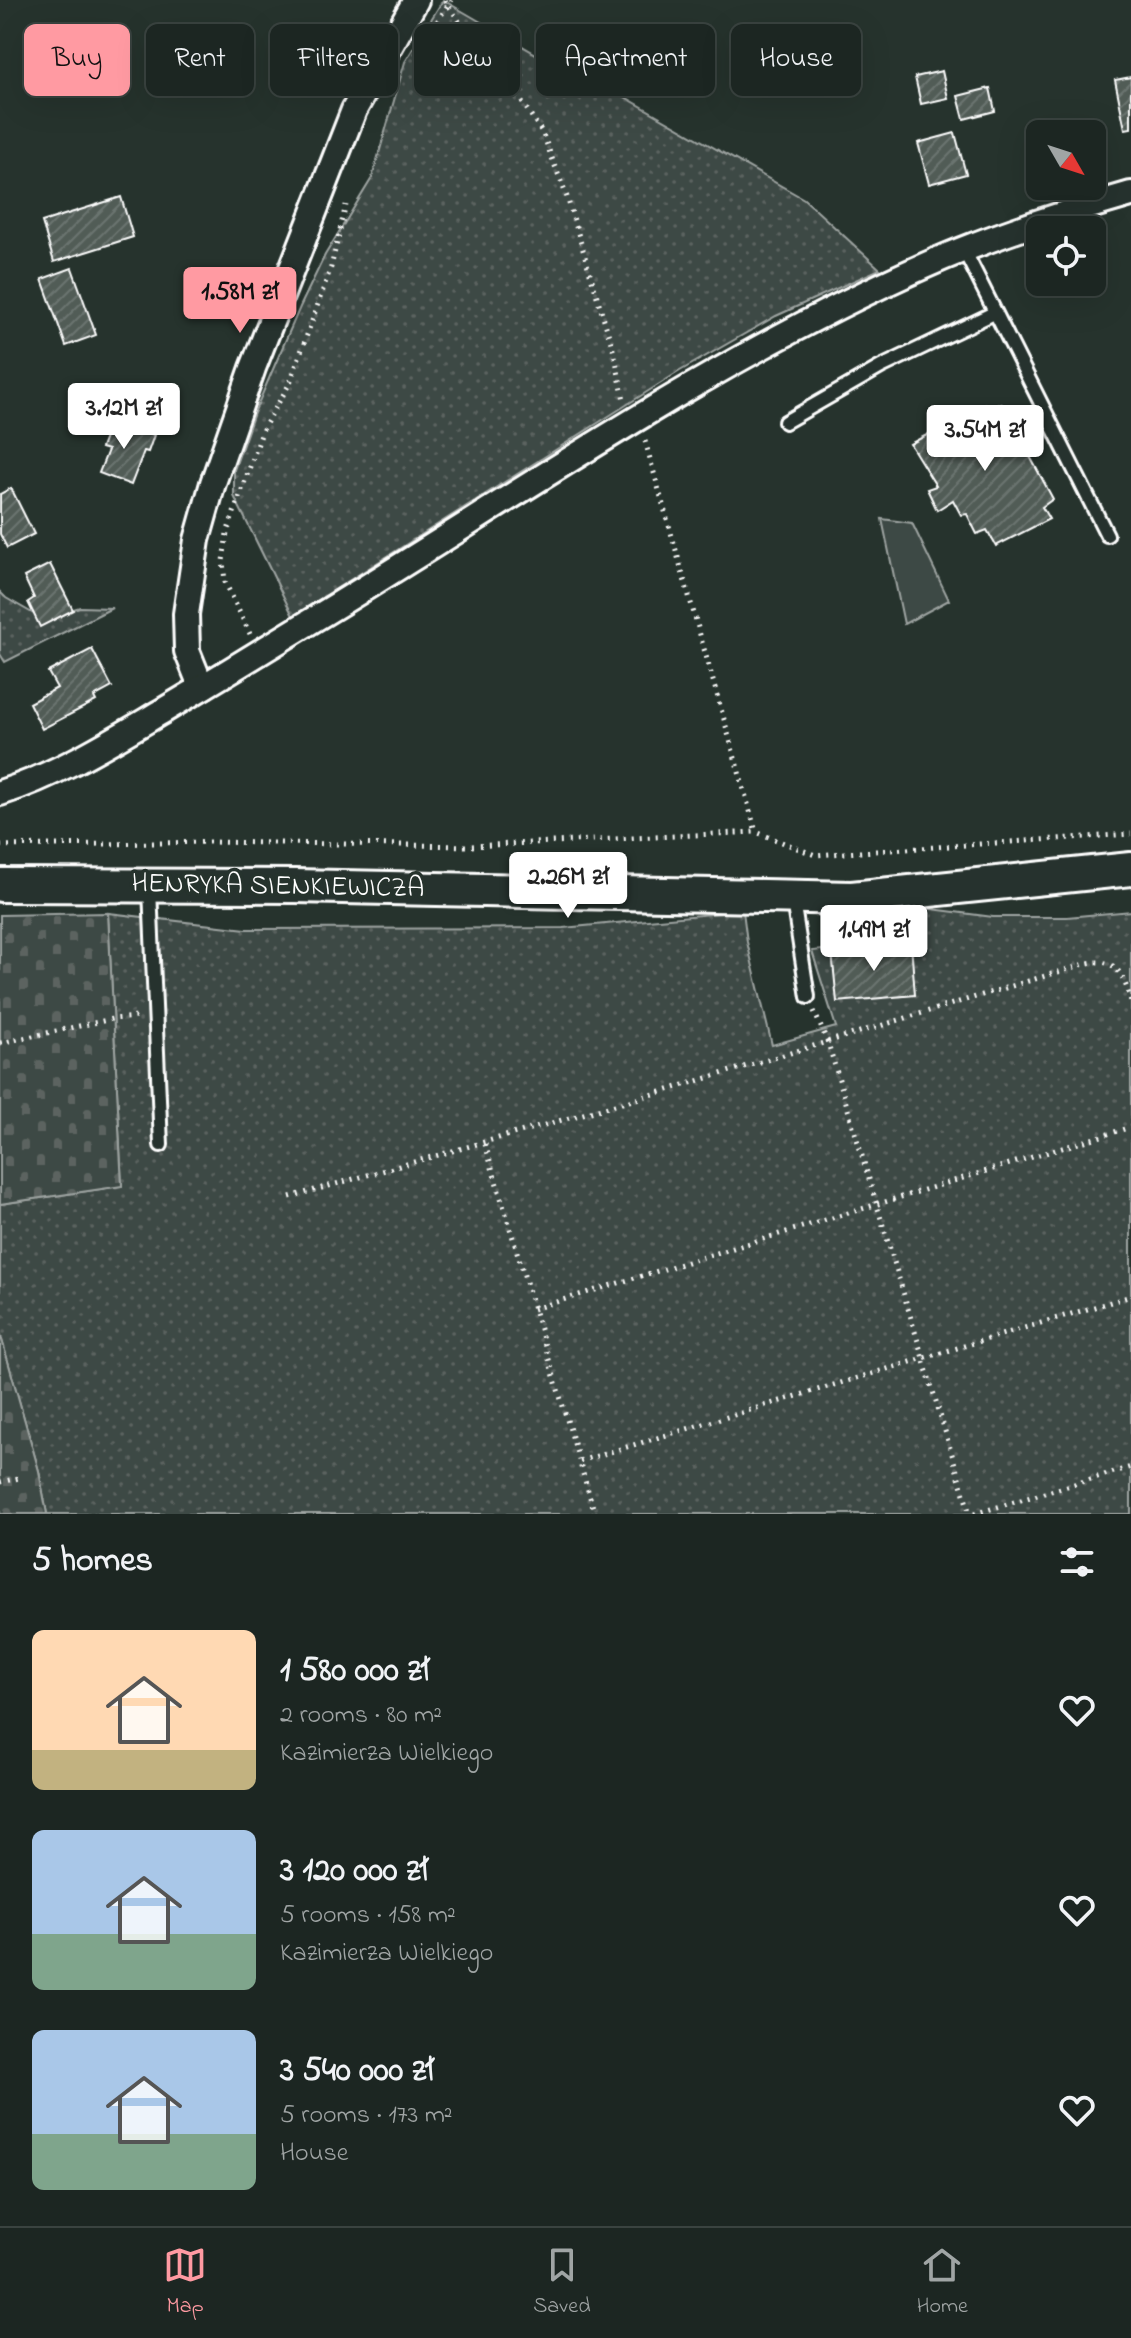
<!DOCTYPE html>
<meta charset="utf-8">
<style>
body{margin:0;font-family:"Indie Flower",sans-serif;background:#252e2a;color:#f1f3f6;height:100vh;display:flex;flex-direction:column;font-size:30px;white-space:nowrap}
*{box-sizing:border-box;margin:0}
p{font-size:26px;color:#a0a5a5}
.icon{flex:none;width:44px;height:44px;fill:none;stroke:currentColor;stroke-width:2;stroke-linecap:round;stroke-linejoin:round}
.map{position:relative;height:1514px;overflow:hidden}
.side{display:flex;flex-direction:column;background:#1c2622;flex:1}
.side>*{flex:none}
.top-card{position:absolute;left:24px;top:24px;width:1084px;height:72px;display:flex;gap:16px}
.needle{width:52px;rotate:129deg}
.buttons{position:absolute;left:1026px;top:120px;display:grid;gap:16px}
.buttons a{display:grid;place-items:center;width:80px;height:80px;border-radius:12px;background:#1c2622;box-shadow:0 8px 32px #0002,0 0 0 2px #3a4340;font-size:40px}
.price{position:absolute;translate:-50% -68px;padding:0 18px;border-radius:8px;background:#fff;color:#222;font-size:26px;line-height:52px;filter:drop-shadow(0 2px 4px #0008)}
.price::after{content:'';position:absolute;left:50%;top:48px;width:24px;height:18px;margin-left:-12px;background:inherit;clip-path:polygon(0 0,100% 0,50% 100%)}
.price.on{background:#ff9aa2;color:#111}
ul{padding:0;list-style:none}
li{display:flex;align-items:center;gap:24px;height:200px;padding:0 32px}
li span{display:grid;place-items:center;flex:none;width:224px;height:160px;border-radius:12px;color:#555}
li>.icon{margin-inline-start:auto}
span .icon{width:96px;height:96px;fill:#fffc;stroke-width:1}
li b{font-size:34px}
h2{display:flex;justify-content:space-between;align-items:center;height:96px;padding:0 32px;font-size:34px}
.tag{padding:0 28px;border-radius:12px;background:#1c2622;box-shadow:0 8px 32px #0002,0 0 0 2px #3a4340;font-size:28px;line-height:72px}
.tag.on{background:#ff9aa2;color:#111}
.tabs{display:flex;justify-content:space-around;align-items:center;height:112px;border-top:2px solid #3a4340;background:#1c2622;font-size:22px;color:#a0a5a5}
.tabs a{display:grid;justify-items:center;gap:4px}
.tabs .on{color:#ff9aa2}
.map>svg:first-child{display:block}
</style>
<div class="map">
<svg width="1131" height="1514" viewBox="0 0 1131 1514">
<defs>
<pattern id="grass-dots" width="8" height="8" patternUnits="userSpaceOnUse" patternTransform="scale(2)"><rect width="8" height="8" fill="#3e4944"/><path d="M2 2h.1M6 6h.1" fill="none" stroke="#5b6460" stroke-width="1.8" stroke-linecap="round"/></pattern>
<pattern id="cemetery-stones" width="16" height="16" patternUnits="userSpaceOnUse" patternTransform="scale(2)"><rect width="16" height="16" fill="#3e4944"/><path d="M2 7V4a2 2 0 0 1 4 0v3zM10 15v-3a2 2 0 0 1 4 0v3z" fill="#5b6460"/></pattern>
<pattern id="building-hatch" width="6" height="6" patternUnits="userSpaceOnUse" patternTransform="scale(2)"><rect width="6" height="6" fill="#515c57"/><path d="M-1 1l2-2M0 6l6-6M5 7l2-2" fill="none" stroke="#6b7470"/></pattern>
</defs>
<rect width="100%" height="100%" fill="#26332d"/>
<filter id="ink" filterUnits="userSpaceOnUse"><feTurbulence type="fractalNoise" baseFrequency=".0125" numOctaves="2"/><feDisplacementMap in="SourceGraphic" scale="16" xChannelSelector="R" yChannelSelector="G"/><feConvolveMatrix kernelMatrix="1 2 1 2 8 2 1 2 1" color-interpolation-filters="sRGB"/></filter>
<g filter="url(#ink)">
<g fill="url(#grass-dots)" stroke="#9ea4a2" stroke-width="2">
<path d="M443 0 555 65 616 92 804 199 880 269 776 316 680 371 293 616 234 496V470L254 413 300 307 325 255 372 178 405 62Z"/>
<path d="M0 592 6 598 34 614 53 615 80 607 112 608 5 662 0 654Z"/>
<path d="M924 908 993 917H1067L1131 911V1514H47L39 1471 0 1333V1204L122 1186 108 913 246 929 563 928 743 911 747 942 772 1045 836 1027 812 951 919 940Z"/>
</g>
<g fill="url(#cemetery-stones)" stroke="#9ea4a2" stroke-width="2">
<path d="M108 913 122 1186 0 1204V915Z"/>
<path d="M0 1333 39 1471 47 1514H0Z"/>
</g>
<path fill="#3e4944" stroke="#9ea4a2" stroke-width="2" d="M882 519 912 523 949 600 904 624Z"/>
<g fill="url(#building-hatch)" stroke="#fff" stroke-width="2">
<path d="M942 71 948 98 921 104 915 77Z"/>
<path d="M1131 77V128L1125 129 1115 80Z"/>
<path d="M990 88 995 111 964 119 958 96Z"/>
<path d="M955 133 966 174 929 184 918 143Z"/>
<path d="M121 197 133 237 54 262 42 222Z"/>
<path d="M72 268 96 335 66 346 42 279Z"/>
<path d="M1001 403 1053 499 1042 507 1049 519 996 546 987 530 977 534 967 514 961 515 953 500 937 510 927 489 936 486 910 444 985 404 987 409Z"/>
<path d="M112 419 128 425 129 423 154 435 148 452 144 451 131 485 99 473 108 450 101 448Z"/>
<path d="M11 488 34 534 7 548 0 534V494Z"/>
<path d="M50 564 73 610 40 627 28 602 34 598 24 577Z"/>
<path d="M92 649 112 687 94 697 96 701 42 729 29 703 57 688 48 672Z"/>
<path d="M911 944 915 995 837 1002 832 952Z"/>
</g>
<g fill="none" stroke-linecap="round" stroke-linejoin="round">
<g stroke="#fff" stroke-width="18">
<g id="service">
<path d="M964 250 1107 535"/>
<path d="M785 422 881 367 994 313"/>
<path d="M150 889 161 1145"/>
<path d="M793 900 808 997"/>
</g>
</g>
<g stroke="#fff" stroke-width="30">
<g id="minor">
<path d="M204 686 197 676 187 651 186 614 197 540 213 483 253 368 354 110 416 0"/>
<path d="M0 793C57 775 110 742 161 712 213 681 264 650 316 618 516 497 709 361 924 266 991 236 1061 214 1131 194"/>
</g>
</g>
<g stroke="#fff" stroke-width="38">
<path id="tertiary" d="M0 885 295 886 852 898 1131 869"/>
</g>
<g stroke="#fff" stroke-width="5" stroke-dasharray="2 6" stroke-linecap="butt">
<path d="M445 0 479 51 512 87 542 132 567 197 615 356 624 400"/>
<path d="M416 55 451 0"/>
<path d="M645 441 756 832"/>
<path d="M250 634 225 582 223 561 227 533 263 429 290 383 331 267 346 205"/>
<path d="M0 846 209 842 471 846 756 832 815 855 1131 834"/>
<path d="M814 1011 828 1043 970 1514"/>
<path d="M0 1043 112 1019 138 1017"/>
<path d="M485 1144 595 1514"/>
<path d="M290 1197 661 1092 1088 963C1119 957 1124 978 1131 1002"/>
<path d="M533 1309 1131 1127"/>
<path d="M580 1461 1131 1296"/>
<path d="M0 1482 19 1478"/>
<path d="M974 1514 1131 1467"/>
</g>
<use href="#service" stroke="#26332d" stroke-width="12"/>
<use href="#minor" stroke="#26332d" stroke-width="24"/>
<use href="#tertiary" stroke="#26332d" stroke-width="32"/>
</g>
</g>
<g text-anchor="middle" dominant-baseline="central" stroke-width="7" stroke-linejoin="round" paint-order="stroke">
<g font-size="28" fill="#fff" stroke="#26332d">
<text transform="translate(278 887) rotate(1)">HENRYKA SIENKIEWICZA</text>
</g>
</g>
</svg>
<div class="buttons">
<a><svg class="needle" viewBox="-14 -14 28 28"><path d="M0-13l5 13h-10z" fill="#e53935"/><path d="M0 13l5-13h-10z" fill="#a0a5a5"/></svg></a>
<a><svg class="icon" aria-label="locate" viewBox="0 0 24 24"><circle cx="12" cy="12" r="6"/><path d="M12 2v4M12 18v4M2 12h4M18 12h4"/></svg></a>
</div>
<b class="price on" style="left:240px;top:335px">1.58M zł</b>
<b class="price" style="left:124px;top:451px">3.12M zł</b>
<b class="price" style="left:985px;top:473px">3.54M zł</b>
<b class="price" style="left:568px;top:920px">2.26M zł</b>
<b class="price" style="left:874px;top:973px">1.49M zł</b>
<div class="top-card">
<a class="tag on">Buy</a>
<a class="tag">Rent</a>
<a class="tag">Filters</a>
<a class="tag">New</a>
<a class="tag">Apartment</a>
<a class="tag">House</a>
</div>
</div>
<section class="side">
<h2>5 homes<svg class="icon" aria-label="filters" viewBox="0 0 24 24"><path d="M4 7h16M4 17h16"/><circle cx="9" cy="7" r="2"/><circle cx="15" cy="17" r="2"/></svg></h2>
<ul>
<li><span style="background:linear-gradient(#ffd9b3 75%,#c2b280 0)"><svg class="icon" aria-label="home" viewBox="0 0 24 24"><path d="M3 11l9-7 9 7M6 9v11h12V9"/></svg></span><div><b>1 580 000 zł</b><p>2 rooms · 80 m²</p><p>Kazimierza Wielkiego</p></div><svg class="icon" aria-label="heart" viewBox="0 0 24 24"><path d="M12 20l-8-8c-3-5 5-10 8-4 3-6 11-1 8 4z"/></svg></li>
<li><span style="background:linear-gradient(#a9c7e8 65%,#7fa58c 0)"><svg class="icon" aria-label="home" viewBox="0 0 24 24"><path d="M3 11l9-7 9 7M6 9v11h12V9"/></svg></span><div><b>3 120 000 zł</b><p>5 rooms · 158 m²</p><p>Kazimierza Wielkiego</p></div><svg class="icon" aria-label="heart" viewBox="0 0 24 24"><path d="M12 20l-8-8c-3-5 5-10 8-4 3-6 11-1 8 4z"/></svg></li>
<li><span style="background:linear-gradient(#a9c7e8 65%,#7fa58c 0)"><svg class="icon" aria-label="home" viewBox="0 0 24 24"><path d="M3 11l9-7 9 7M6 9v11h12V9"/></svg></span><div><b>3 540 000 zł</b><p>5 rooms · 173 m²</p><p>House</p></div><svg class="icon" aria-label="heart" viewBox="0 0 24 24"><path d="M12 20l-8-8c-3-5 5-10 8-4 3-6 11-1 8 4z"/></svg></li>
</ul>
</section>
<nav class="tabs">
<a class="on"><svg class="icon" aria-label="map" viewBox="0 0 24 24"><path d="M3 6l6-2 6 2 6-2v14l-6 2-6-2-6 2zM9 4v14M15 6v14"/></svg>Map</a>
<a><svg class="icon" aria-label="saved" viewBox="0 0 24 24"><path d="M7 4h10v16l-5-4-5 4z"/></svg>Saved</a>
<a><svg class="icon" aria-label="home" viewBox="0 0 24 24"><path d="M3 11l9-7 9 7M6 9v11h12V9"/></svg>Home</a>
</nav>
